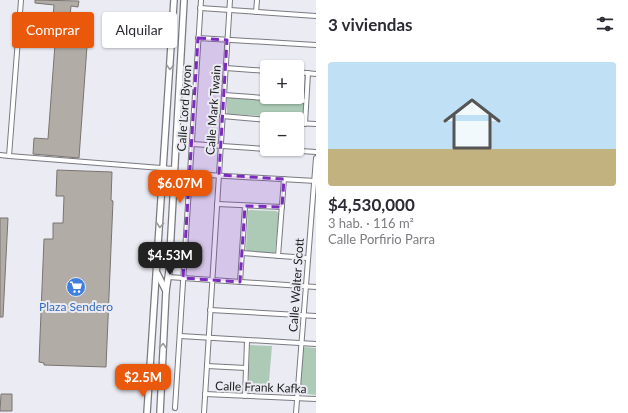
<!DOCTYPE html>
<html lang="es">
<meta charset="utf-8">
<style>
body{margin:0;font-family:Lato,sans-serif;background:#f2f2f3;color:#2b2b33;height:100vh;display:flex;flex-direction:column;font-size:15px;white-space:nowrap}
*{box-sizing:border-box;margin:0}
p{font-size:13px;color:#7c7c81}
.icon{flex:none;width:22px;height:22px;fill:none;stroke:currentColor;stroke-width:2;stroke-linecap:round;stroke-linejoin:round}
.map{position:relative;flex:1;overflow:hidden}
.drawer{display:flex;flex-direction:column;background:#fff;width:312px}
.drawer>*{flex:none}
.hud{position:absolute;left:12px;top:12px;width:244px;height:36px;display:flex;gap:8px}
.controls{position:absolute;left:260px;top:60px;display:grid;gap:8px}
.controls a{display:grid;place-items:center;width:44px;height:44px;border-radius:4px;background:#fff;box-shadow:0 1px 3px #0004;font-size:20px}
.price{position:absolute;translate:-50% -34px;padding:0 9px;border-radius:8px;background:#ea580c;color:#fff;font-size:13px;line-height:26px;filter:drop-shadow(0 1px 2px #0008)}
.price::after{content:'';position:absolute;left:50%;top:24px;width:12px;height:9px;margin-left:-6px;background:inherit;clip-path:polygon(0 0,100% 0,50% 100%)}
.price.selected{background:#222;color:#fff}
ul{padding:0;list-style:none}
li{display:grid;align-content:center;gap:8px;height:212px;padding:0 12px}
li+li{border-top:1px solid #e1e1e2}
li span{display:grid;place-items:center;height:124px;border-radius:4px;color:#555}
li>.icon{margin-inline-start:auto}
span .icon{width:72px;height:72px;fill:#fffc;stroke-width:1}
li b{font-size:17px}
h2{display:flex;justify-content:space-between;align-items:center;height:48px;padding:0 12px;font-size:17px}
.chip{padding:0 14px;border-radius:4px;background:#fff;box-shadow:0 1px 3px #0004;font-size:14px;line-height:36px}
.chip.selected{background:#ea580c;color:#fff}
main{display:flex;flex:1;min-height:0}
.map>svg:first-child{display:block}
</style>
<main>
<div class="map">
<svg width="316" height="413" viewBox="0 0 316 413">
<rect width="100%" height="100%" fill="#ebebf3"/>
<g fill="#accab6">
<path d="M227 97 304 102 303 118 227 114Z"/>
<path d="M250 210 276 211 279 213 275 252 274 253 247 251 246 249 248 211Z"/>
<path d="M250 345 272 346 268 393 248 392Z"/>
<path d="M305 347 316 348V395L300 393 303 349Z"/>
</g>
<g fill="#b2aca6" stroke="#7a746f">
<path d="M35 0 79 1 78 7 71 6 70 17 77 18 76 25H70V31L52 30 54 5 35 3Z"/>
<path d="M55 44 87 46 79 158 33 154 34 138 48 139Z"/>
<path d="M57 170 112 172 111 200 113 201 106 367 44 365V363L39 362 44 239H53V223H63L64 196H56Z"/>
<path d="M0 218H8L3 317H0Z"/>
<path d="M1 394H12V411H0Z"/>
</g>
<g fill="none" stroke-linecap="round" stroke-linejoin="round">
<g stroke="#797980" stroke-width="6">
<g id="minor">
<path d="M21 0 9 156 174 169"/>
<path d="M200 8 316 16"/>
<path d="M256 12 257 0"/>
<path d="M198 38 316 45"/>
<path d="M226 68 267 71"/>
<path d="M297 72 316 74"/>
<path d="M224 95 306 101"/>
<path d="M222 116 267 120"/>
<path d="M297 123 316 124"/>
<path d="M305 124 308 73"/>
<path d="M192 144 267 149"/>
<path d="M270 149 316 152"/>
<path d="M0 155 9 156"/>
<path d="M190 174 316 181"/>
<path d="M217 204 282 207"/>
<path d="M242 253 307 258"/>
<path d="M278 256 284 179"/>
<path d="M168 277 316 287"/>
<path d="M240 282 245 206"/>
<path d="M210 310 316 316"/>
<path d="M180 336 316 344"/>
<path d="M207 366 246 368"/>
<path d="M205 394 316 399"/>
<path d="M245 396 247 341"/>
<path d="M175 408 201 0"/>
<path d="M204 413 230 0"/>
<path d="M296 413 316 158"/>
</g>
</g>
<g stroke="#797980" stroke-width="8">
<g id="tertiary">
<path d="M157 273 166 291"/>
<path d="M147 413 174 0"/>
<path d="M160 413 166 291 169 271 184 0"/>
</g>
</g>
<use href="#minor" stroke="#fff" stroke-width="4"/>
<use href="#tertiary" stroke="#fff" stroke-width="5.5"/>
</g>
<defs><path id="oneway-chevron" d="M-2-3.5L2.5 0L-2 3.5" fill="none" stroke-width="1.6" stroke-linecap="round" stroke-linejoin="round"/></defs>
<g stroke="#9a9a9c">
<use href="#oneway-chevron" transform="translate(170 67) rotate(93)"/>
<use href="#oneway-chevron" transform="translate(160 225) rotate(94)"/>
<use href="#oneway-chevron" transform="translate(163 346) rotate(-87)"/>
</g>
<path fill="#7b2cbf" fill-opacity="0.2" stroke="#7b2cbf" stroke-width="3" stroke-dasharray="8 5" stroke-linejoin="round" d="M198 38 227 40 219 175 284 179 282 207 245 206 240 282 183 278Z"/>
<defs>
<g id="supermarket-disc" transform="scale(1)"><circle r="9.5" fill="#3f7fe0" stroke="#ebebf3"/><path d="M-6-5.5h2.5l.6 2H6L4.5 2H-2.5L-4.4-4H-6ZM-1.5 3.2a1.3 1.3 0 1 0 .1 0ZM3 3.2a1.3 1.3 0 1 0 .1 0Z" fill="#fff"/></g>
</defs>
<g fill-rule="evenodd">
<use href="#supermarket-disc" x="76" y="287"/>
</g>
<g text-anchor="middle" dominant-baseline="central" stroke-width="4" stroke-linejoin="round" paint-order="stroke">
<g font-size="12" fill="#1f1f22" stroke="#ebebf3">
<text transform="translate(184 108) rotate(-86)">Calle Lord Byron</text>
<text transform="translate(213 110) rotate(-86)">Calle Mark Twain</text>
<text transform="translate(296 285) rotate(-86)">Calle Walter Scott</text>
<text transform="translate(261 387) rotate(2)">Calle Frank Kafka</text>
</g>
<g font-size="12" fill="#366cbe" stroke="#ebebf3">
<text x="76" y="306">Plaza Sendero</text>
</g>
</g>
</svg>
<div class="controls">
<a>+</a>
<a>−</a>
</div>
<b class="price" style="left:180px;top:204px">$6.07M</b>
<b class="price selected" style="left:170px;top:276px">$4.53M</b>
<b class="price" style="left:143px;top:398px">$2.5M</b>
<div class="hud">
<a class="chip selected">Comprar</a>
<a class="chip">Alquilar</a>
</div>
</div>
<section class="drawer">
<h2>3 viviendas<svg class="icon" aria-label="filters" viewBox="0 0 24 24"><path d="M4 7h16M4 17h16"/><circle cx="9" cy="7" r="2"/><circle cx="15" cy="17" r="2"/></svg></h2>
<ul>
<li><span style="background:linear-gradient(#bfe0f5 70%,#c2b280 0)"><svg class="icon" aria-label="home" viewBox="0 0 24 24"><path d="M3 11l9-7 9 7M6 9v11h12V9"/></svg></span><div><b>$4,530,000</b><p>3 hab. · 116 m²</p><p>Calle Porfirio Parra</p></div></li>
</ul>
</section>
</main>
